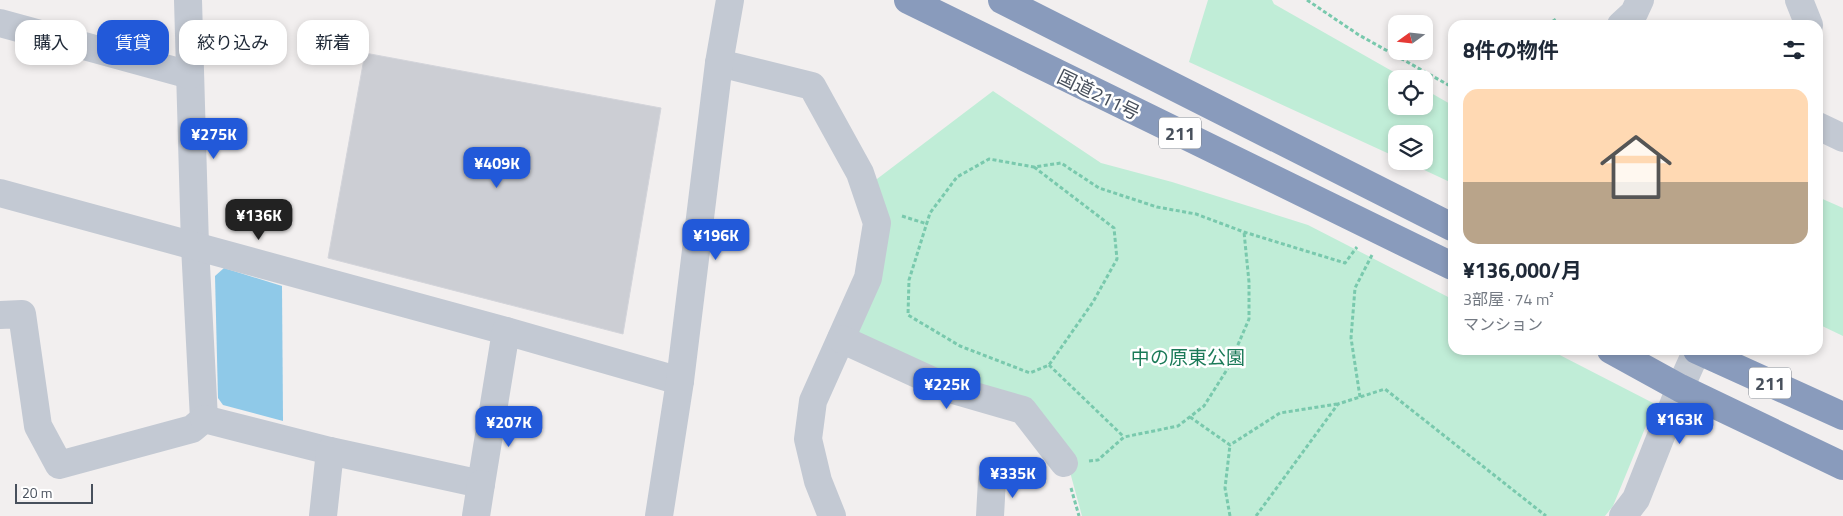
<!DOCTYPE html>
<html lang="ja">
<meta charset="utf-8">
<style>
body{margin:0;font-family:"Titillium Web","Noto Sans JP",sans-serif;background:#f6f6f7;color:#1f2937;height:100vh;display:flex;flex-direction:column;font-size:19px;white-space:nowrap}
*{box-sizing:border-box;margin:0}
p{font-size:16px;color:#747a83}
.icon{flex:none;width:28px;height:28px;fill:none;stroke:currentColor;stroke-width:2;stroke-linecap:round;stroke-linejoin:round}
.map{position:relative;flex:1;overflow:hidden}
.panel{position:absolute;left:1448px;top:20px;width:375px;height:335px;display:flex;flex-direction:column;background:#fff;border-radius:15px;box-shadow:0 2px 8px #0003}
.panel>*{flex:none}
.hud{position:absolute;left:15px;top:20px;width:475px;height:45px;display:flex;gap:10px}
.needle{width:32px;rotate:255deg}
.tools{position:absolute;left:1388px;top:15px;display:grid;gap:10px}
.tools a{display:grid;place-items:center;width:45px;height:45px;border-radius:10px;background:#fff;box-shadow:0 2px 8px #0003;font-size:25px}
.scale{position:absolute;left:15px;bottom:12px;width:78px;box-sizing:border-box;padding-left:5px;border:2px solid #48505c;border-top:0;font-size:14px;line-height:18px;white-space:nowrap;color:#48505c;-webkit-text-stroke:4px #fff;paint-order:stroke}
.price{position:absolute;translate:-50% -42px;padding:0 11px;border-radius:10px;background:#2259d9;color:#fff;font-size:16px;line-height:32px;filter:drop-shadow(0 1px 2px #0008)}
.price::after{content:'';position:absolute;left:50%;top:30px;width:15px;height:11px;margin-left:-8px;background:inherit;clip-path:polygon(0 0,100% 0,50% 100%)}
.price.on{background:#222;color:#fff}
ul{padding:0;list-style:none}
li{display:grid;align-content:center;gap:10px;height:265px;padding:0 15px}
li span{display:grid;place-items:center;height:155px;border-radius:15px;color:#555}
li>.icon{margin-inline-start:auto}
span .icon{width:90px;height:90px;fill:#fffc;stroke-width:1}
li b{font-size:21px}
h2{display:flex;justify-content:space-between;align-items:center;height:60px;padding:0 15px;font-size:21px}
.tag{padding:0 18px;border-radius:15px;background:#fff;box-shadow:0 2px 8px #0003;font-size:18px;line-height:45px}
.tag.on{background:#2259d9;color:#fff}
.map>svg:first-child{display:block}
</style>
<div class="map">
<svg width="1843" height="516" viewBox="0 0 1843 516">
<rect width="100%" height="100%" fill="#f2efef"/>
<g fill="#c0edd7">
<path d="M1208 0H1272L1274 4 1406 79H1396V106H1424V89L1452 105V183L1405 161H1424V134H1396V157L1189 62Z"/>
<path d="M993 91 1101 163 1172 182 1308 225 1452 299V350H1550L1655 404 1613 506 1605 516H1082L1067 461 1025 405 851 337 873 182Z"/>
<path d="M1818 197 1843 208V336L1818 324Z"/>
</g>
<path fill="#8fc9e8" d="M224 268 282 286 283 421 223 405 218 398 215 276Z"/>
<path fill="#ccced4" stroke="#d3d4da" d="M365 53 661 108 623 334 328 258Z"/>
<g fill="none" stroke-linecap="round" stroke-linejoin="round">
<g stroke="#79c9ad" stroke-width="3" stroke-dasharray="4 2.5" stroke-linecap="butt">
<path d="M1307 0 1359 35 1452 87"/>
<path d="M1547 25 1556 19"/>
<path d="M1034 167 1114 228 1117 259 1093 302 1049 365 1030 373 960 346 908 315 909 280 930 213 957 177 989 159 1034 167 1061 163 1099 188 1157 207 1196 214 1244 232 1345 263 1357 247"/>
<path d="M902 216 927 224"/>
<path d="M1049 365 1124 437"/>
<path d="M1360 397 1351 338 1355 288 1372 255"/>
<path d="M1190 417 1230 445 1280 413 1337 404"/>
<path d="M1089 461 1098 460 1124 437 1178 426 1204 406 1228 368 1249 319V282L1244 232"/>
<path d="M1071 488 1079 516"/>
<path d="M1230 516 1225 488 1230 445"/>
<path d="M1256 516 1338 404 1385 389 1546 516"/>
</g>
<g stroke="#c3c9d3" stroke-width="28">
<path d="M188 0 195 246 204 419"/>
<path d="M1799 0 1809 25"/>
<path d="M0 23 190 75"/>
<path d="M1621 25 1634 13 1640 0"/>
<path d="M719 63 812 86 860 173 877 223 868 278 813 401 808 439 818 481 832 516"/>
<path d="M1818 126 1843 138"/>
<path d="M0 193 506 331"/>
<path d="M0 315 22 314 38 426 59 465 192 429 204 419"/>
<path d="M841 339 950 389 1023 410 1064 463"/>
<path d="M204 419 330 451"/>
<path d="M323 516 330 451 481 484 506 331 680 381"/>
<path d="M476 516 481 484"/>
<path d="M659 516 680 381 719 63 730 0"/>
<path d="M990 516 992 480"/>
<path d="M1623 516 1636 499 1680 388 1697 350"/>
</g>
<g stroke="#899bbc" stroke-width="28">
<path d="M908 0 1452 266"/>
<path d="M1002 0 1452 227"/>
<path d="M1611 350 1680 388 1843 466"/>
<path d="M1697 350 1843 416"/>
</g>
</g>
<g text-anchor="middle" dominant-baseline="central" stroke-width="5" stroke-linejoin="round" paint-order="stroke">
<g fill="#fff" stroke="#7f848d" stroke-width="1">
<rect x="1159" y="117.5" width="42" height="31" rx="4"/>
<rect x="1749" y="367.5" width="42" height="31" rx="4"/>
</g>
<g font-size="18" font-weight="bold" fill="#48505c">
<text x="1180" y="133">211</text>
<text x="1770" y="383">211</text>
</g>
<g font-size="19" fill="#48505c" stroke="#fff">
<text transform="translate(1099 94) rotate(26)">国道211号</text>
</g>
<g font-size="19" fill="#1b7a58" stroke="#fff">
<text x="1188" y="356">中の原東公園</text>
</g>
</g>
</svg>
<div class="tools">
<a><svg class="needle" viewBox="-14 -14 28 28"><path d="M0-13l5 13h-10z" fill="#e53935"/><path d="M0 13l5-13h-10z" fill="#747a83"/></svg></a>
<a><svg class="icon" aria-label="locate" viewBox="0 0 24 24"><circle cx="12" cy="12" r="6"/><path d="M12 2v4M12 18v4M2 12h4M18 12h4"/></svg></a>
<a><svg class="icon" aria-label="layers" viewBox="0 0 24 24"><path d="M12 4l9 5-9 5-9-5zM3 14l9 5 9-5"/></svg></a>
</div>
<div class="scale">20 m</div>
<b class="price" style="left:214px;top:160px">¥275K</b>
<b class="price" style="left:497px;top:189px">¥409K</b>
<b class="price on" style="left:259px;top:241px">¥136K</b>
<b class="price" style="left:716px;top:261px">¥196K</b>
<b class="price" style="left:947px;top:410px">¥225K</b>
<b class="price" style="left:1680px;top:445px">¥163K</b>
<b class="price" style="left:509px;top:448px">¥207K</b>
<b class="price" style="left:1013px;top:499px">¥335K</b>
<div class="hud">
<a class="tag">購入</a>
<a class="tag on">賃貸</a>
<a class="tag">絞り込み</a>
<a class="tag">新着</a>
</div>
<section class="panel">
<h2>8件の物件<svg class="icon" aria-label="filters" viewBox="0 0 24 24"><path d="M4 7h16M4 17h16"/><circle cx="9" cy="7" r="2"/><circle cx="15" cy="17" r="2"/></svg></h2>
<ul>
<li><span style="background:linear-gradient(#ffd9b3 60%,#b9a48a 0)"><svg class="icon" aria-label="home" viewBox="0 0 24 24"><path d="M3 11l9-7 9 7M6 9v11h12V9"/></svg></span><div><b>¥136,000/月</b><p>3部屋 · 74 m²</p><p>マンション</p></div></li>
</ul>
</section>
</div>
